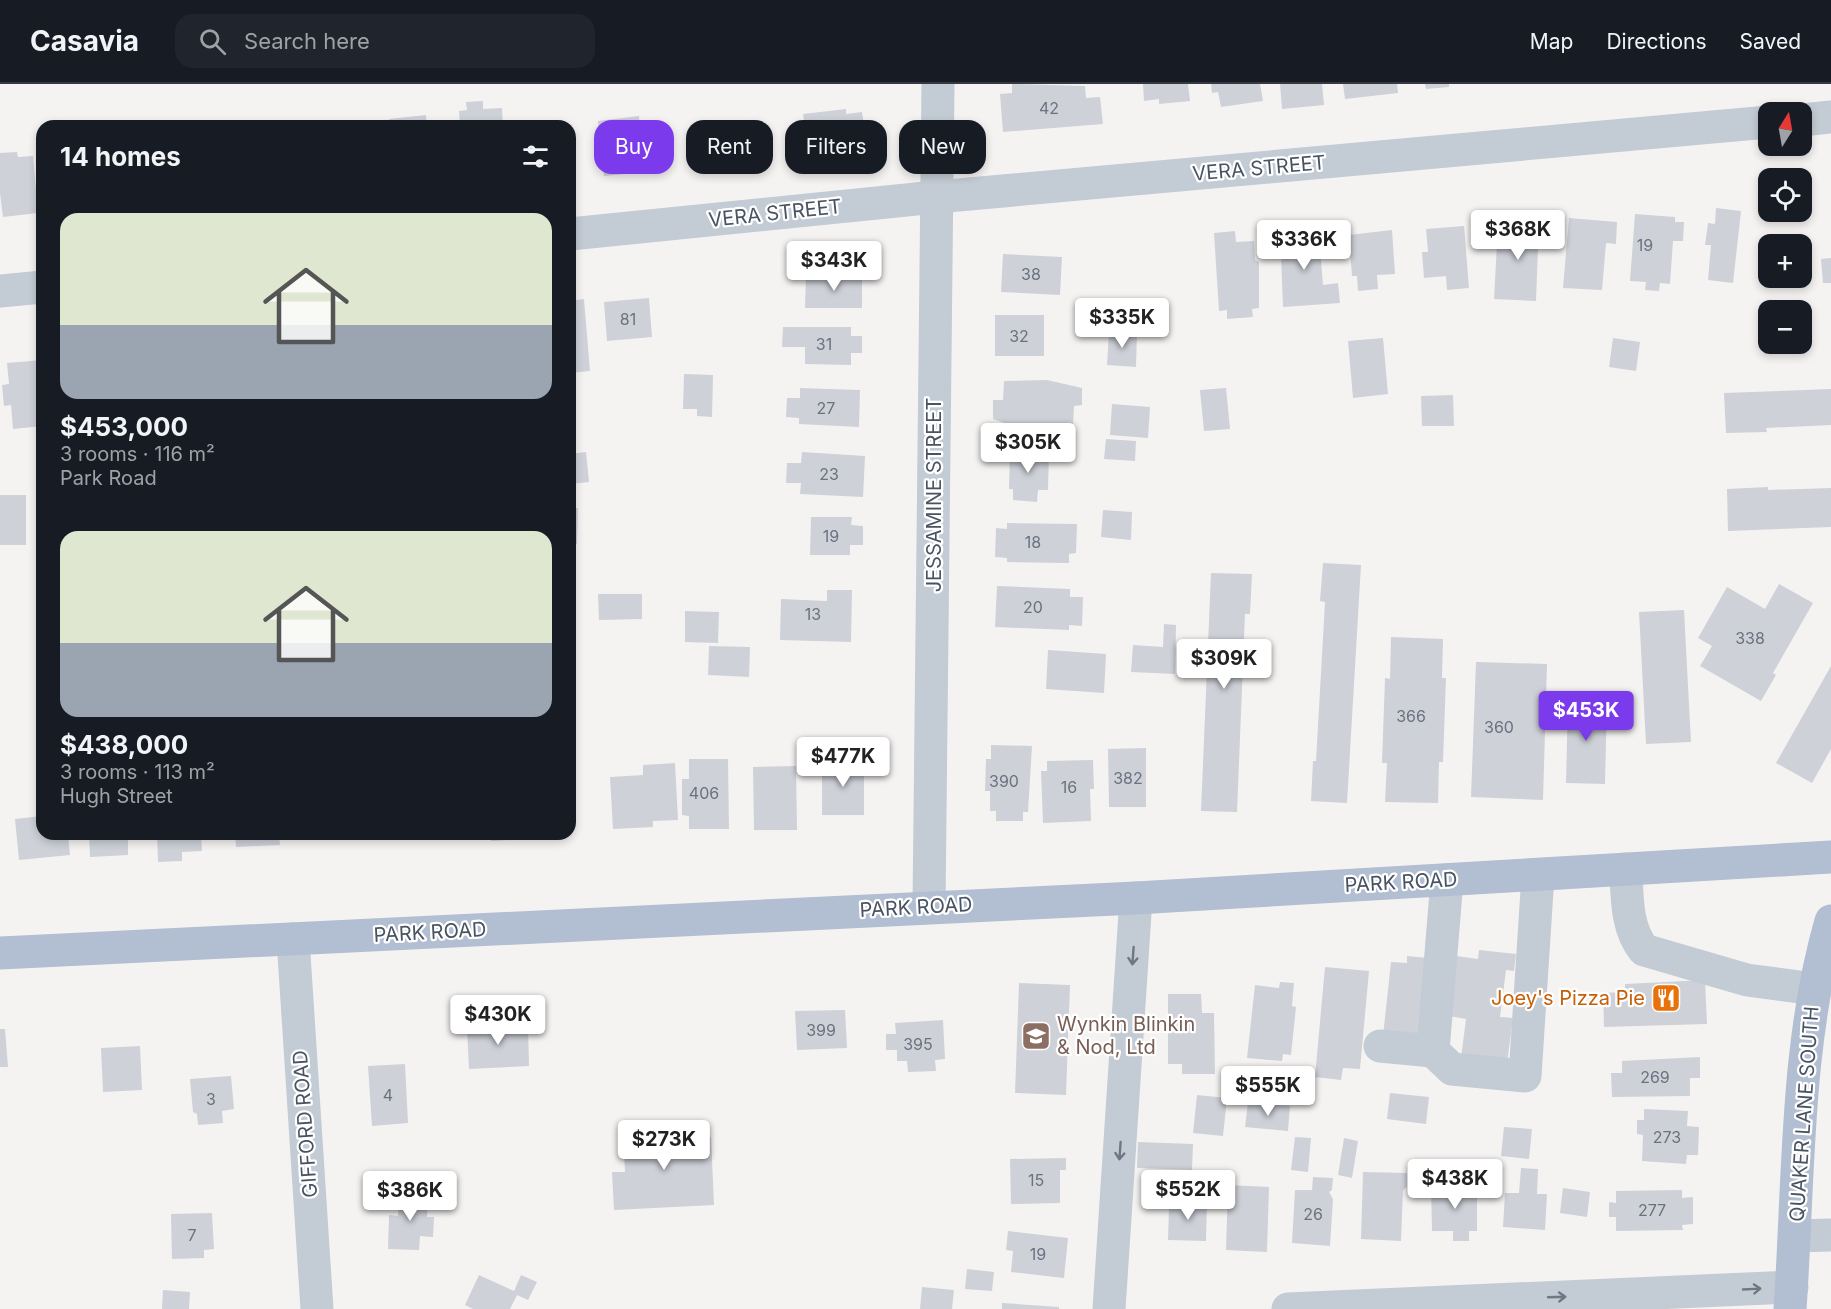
<!DOCTYPE html>
<meta charset="utf-8">
<style>
body{margin:0;font-family:Inter,sans-serif;background:#20242c;color:#f1f3f6;height:100vh;display:flex;flex-direction:column;font-size:22px;white-space:nowrap}
*{box-sizing:border-box;margin:0}
p{font-size:20px;color:#9ea1a6}
.icon{flex:none;width:33px;height:33px;fill:none;stroke:currentColor;stroke-width:2;stroke-linecap:round;stroke-linejoin:round}
.map{position:relative;flex:1;overflow:hidden}
.panel{position:absolute;left:36px;top:36px;width:540px;height:720px;display:flex;flex-direction:column;background:#171b24;border-radius:18px;box-shadow:0 3px 9px #0003}
.panel>*{flex:none}
.hud{position:absolute;left:594px;top:36px;width:570px;height:54px;display:flex;gap:12px}
.needle{width:39px;rotate:11deg}
.fabs{position:absolute;left:1758px;top:18px;display:grid;gap:12px}
.fabs a{display:grid;place-items:center;width:54px;height:54px;border-radius:12px;background:#171b24;box-shadow:0 3px 9px #0003;font-size:30px}
.price{position:absolute;translate:-50% -51px;padding:0 14px;border-radius:6px;background:#fff;color:#222;font-size:20px;line-height:39px;filter:drop-shadow(0 2px 3px #0008)}
.price::after{content:'';position:absolute;left:50%;top:36px;width:18px;height:14px;margin-left:-9px;background:inherit;clip-path:polygon(0 0,100% 0,50% 100%)}
.price.active{background:#7c3aed;color:#fff}
ul{padding:0;list-style:none}
li{display:grid;align-content:center;gap:12px;height:318px;padding:0 24px}
li span{display:grid;place-items:center;height:186px;border-radius:18px;color:#555}
li>.icon{margin-inline-start:auto}
span .icon{width:108px;height:108px;fill:#fffc;stroke-width:1}
li b{font-size:26px}
h2{display:flex;justify-content:space-between;align-items:center;height:72px;padding:0 24px;font-size:26px}
.tag{padding:0 21px;border-radius:18px;background:#171b24;box-shadow:0 3px 9px #0003;font-size:21px;line-height:54px}
.tag.active{background:#7c3aed;color:#fff}
header{display:flex;align-items:center;gap:36px;box-sizing:border-box;height:84px;padding:0 30px;background:#171b24;border-bottom:2px solid #363941}
header strong{font-size:28px}
nav{display:flex;gap:33px;margin-inline-start:auto;font-size:21px}
.search{width:420px;height:54px;background:#20242c;display:flex;align-items:center;gap:15px;box-sizing:border-box;padding:0 21px;border-radius:18px;color:#9ea1a6;font-size:22px}
.map>svg:first-child{display:block}
</style>
<header>
<strong>Casavia</strong>
<div class="search"><svg class="icon" aria-label="search" viewBox="0 0 24 24"><circle cx="10" cy="10" r="6"/><path d="M15 15l6 6"/></svg>Search here</div>
<nav><a>Map</a><a>Directions</a><a>Saved</a></nav>
</header>
<div class="map">
<svg width="1831" height="1225" viewBox="0 0 1831 1225">
<rect width="100%" height="100%" fill="#f5f3f2"/>
<g fill="#ced1d8">
<path d="M1012 0 1085 2 1086 14 1100 13 1103 40 1003 48 1000 10 1012 9Z"/>
<path d="M1143 0H1188L1190 17 1159 20V15L1144 17Z"/>
<path d="M1211 0H1260L1263 17 1221 23 1218 8 1212 9Z"/>
<path d="M1280 0H1322L1324 21 1282 25Z"/>
<path d="M1343 0H1397L1398 9 1345 15Z"/>
<path d="M1425 0H1449V3L1426 5Z"/>
<path d="M483 17V25L502 24 503 42H460L459 27 467 26 466 18Z"/>
<path d="M846 25V30L862 28 866 53 850 55 851 61 808 66 803 30Z"/>
<path d="M426 31 427 42H390L389 35Z"/>
<path d="M639 32 644 88 604 92 598 37Z"/>
<path d="M753 51 756 80 719 84 716 54Z"/>
<path d="M17 68 18 73 33 72 38 129 3 133 0 109V69Z"/>
<path d="M1716 124 1741 127 1733 199 1708 196 1711 161H1705L1708 139 1715 140Z"/>
<path d="M1635 130 1675 133V138H1684L1683 157H1673L1670 200 1660 199 1659 207 1645 206 1646 198 1630 197Z"/>
<path d="M1569 134 1617 138 1616 160 1606 159 1602 206 1563 204Z"/>
<path d="M1498 141 1549 143 1548 165 1538 164 1536 217 1494 215Z"/>
<path d="M1301 142 1302 153 1319 152 1323 201 1338 199 1340 219 1283 223 1280 144Z"/>
<path d="M1464 142 1469 204 1447 206 1446 192 1424 194 1422 168H1428L1426 145Z"/>
<path d="M1392 146 1395 190 1377 191 1378 205 1358 207 1357 192H1352L1349 151Z"/>
<path d="M1235 147 1236 158 1254 157 1255 176 1259 178V224L1252 225 1253 233 1227 235V226L1219 227 1214 149Z"/>
<path d="M1003 170 1062 173 1060 211 1001 208Z"/>
<path d="M1831 174V199H1823L1821 175Z"/>
<path d="M806 191H862V224H805Z"/>
<path d="M649 214 652 253 607 257 604 218Z"/>
<path d="M584 215 590 287 570 289V217Z"/>
<rect x="995" y="231" width="49" height="41"/>
<path d="M783 243H851V252H862V269H851V281L805 280V263H782Z"/>
<path d="M1109 248 1137 249 1136 283 1107 281Z"/>
<path d="M1383 254 1388 310 1353 314 1348 257Z"/>
<path d="M1613 254 1640 258 1636 287 1609 283Z"/>
<path d="M42 276V342L13 345 11 321 4 322 2 301 9 300 7 279Z"/>
<path d="M684 290 713 291 712 333 697 332V325H683Z"/>
<path d="M1047 296 1082 304V321L1074 322 1073 342 1004 339 993 335V316H1003L1004 297Z"/>
<path d="M800 304 860 306 859 343 799 340V334L786 333 787 314H800Z"/>
<path d="M1226 304 1230 345 1204 347 1200 306Z"/>
<path d="M1831 305V341L1766 344 1767 348 1726 349 1724 309Z"/>
<path d="M1453 311 1454 342H1422L1421 312Z"/>
<path d="M1112 320 1150 323 1148 354 1110 351Z"/>
<path d="M1106 355 1136 357 1135 377 1104 375Z"/>
<path d="M1010 367 1049 368 1048 406H1038L1037 418 1013 416V405H1009Z"/>
<path d="M586 368 589 398 570 400V370Z"/>
<path d="M802 368 865 372 863 413 800 410 801 399H786L787 379H801Z"/>
<path d="M1768 403V406L1831 404V443L1728 447 1727 405Z"/>
<rect x="0" y="411" width="26" height="50"/>
<path d="M570 424H578L577 460H570Z"/>
<path d="M1103 426 1132 428 1131 456 1101 453Z"/>
<path d="M811 433H852L851 441 863 442V461H850V471H810Z"/>
<path d="M1007 439 1077 440 1076 469 1069 470V479L1007 478V474L995 473 996 444 1007 445Z"/>
<path d="M1323 479 1361 481 1347 719 1311 717 1313 677H1316L1325 518 1320 517Z"/>
<path d="M1211 489 1252 490 1250 530H1245L1237 728 1201 727Z"/>
<path d="M1779 500 1813 519 1773 589 1776 591 1761 617 1700 582 1712 562 1698 554 1727 503 1765 525Z"/>
<path d="M997 502 1070 505V513H1083L1082 542 1069 541V546L995 543Z"/>
<path d="M827 506H852L851 558 780 556 781 515 827 517Z"/>
<path d="M598 510H642V535L599 536Z"/>
<path d="M1684 526 1691 658 1646 660 1639 528Z"/>
<path d="M685 527 719 528 718 559 685 558Z"/>
<path d="M1164 540 1176 541 1175 590 1131 588 1133 561 1163 563Z"/>
<path d="M1391 553 1443 555 1442 594H1446L1443 678H1439L1438 719 1385 718 1387 679H1382L1385 594 1390 595Z"/>
<path d="M709 562 750 563 749 593 708 591Z"/>
<path d="M1048 566 1106 570 1104 609 1046 605Z"/>
<path d="M1476 578 1547 580 1543 716 1471 713Z"/>
<path d="M1831 582V665L1812 699 1776 679Z"/>
<path d="M1568 615 1607 616 1605 700 1566 699Z"/>
<path d="M991 661 1032 662 1028 728H1023V737H996V727H990V707H985L986 675H991Z"/>
<path d="M1146 664V723H1109L1108 665Z"/>
<path d="M689 675H728L729 745H689V732L682 731V695H689Z"/>
<path d="M1093 676 1094 705H1090L1091 737 1043 739 1041 687H1047V677Z"/>
<rect x="822" y="678" width="42" height="53"/>
<path d="M675 679 678 736 653 737V743L613 745 610 693 643 691V681Z"/>
<path d="M796 682 797 746H754L753 683Z"/>
<path d="M42 732V750H68L70 771 19 776 15 735Z"/>
<path d="M89 750H128V771L90 773Z"/>
<path d="M157 750H201L202 767 182 768V777L158 778Z"/>
<path d="M235 750H279L280 761 236 763Z"/>
<path d="M491 750H532V755L491 757Z"/>
<path d="M1479 866 1516 870 1514 887 1506 886 1500 933 1513 934 1507 979 1461 974 1466 935 1449 932 1456 872 1478 875Z"/>
<path d="M1407 872 1428 874 1423 956 1383 952 1391 878 1407 879Z"/>
<path d="M1325 883 1369 887 1360 985 1343 984 1341 996 1315 993Z"/>
<path d="M1705 896 1707 940 1604 943 1603 909 1625 908V900Z"/>
<path d="M1280 898 1294 899 1292 922 1296 923 1291 971 1283 970 1282 977 1247 974 1255 901 1279 904Z"/>
<path d="M1019 899 1070 901 1066 1011 1015 1009Z"/>
<path d="M1168 910H1201L1202 929H1214L1215 990H1182V980H1168Z"/>
<path d="M845 926 847 964 797 966 795 927Z"/>
<path d="M943 936 945 975 935 976 936 987 908 988 907 977H897V966H886V950H896L895 939Z"/>
<path d="M528 940 529 982 469 985 467 943Z"/>
<path d="M0 945H5L8 983H0Z"/>
<path d="M140 962 142 1006 103 1008 101 964Z"/>
<path d="M1700 973V994H1690V1012L1612 1013 1611 989H1622V977Z"/>
<path d="M405 980 408 1039 372 1042 368 982Z"/>
<path d="M231 992 234 1025 222 1027 223 1039 198 1041 197 1030 193 1028 190 995Z"/>
<path d="M1390 1009 1429 1013 1426 1040 1387 1035Z"/>
<path d="M1197 1011 1227 1014 1223 1052 1193 1049Z"/>
<path d="M1248 1018 1290 1022 1288 1047 1245 1043Z"/>
<path d="M1644 1025 1688 1027 1687 1042 1699 1043 1698 1071H1687L1686 1080 1642 1077 1643 1051 1637 1050V1036H1644Z"/>
<path d="M1504 1043 1532 1045 1529 1075 1501 1072Z"/>
<path d="M681 1044 682 1054 711 1053 714 1121 614 1126 612 1088H625L623 1047Z"/>
<path d="M1295 1053 1311 1054 1308 1088 1291 1086Z"/>
<path d="M1344 1054 1358 1057 1352 1094 1338 1091Z"/>
<path d="M1138 1058 1193 1060 1192 1086 1137 1084Z"/>
<path d="M1066 1074V1086H1060V1119L1011 1120 1010 1075Z"/>
<path d="M1521 1084 1538 1085 1537 1110H1547L1545 1146 1503 1143 1505 1109H1519Z"/>
<path d="M1363 1088 1407 1089V1103L1403 1106 1401 1157 1361 1155Z"/>
<path d="M1313 1093 1333 1094 1332 1106 1329 1108 1333 1115 1330 1162 1292 1159 1295 1106H1312Z"/>
<path d="M1228 1101 1269 1103 1267 1168 1226 1166Z"/>
<path d="M1477 1101V1147H1469V1157H1453V1147H1432L1431 1102Z"/>
<path d="M1563 1104 1590 1108 1587 1133 1560 1129Z"/>
<path d="M1682 1106V1114L1693 1113V1140L1682 1141 1683 1146 1616 1147V1133H1609V1118L1616 1119V1107Z"/>
<path d="M399 1108 428 1109 427 1133H434L433 1153 420 1152 419 1166 388 1165 389 1131 398 1132Z"/>
<path d="M1181 1115 1207 1116 1206 1157 1168 1156 1169 1123 1181 1124Z"/>
<path d="M212 1129 214 1165 204 1166V1174L172 1175 171 1130Z"/>
<path d="M1008 1147 1068 1154 1064 1194 1011 1188 1013 1167 1006 1166Z"/>
<path d="M967 1185 994 1188 992 1207 965 1205Z"/>
<path d="M479 1191 514 1207 521 1191 537 1198 528 1216 517 1211 510 1225H473L465 1221Z"/>
<path d="M922 1203 954 1206 952 1225H920Z"/>
<path d="M163 1206 190 1208 189 1225H162Z"/>
<path d="M1002 1219 1059 1223V1225H1002Z"/>
</g>
<g fill="none" stroke-linecap="round" stroke-linejoin="round">
<g stroke="#c3cbd4" stroke-width="33">
<path d="M1802 36 1831 33"/>
<path d="M570 150 936 113 1768 38"/>
<path d="M0 207 42 203"/>
<path d="M1626 785C1627 813 1626 844 1644 866L1747 896 1814 905"/>
<path d="M1447 796 1433 967 1452 985 1525 992 1538 791"/>
<path d="M929 822 938 0"/>
<path d="M293 855 317 1225"/>
<path d="M1380 962 1433 967"/>
<path d="M1795 1152 1831 1151"/>
<path d="M1109 1225 1136 814"/>
<path d="M1288 1225 1792 1203"/>
</g>
<g stroke="#b2bed1" stroke-width="33">
<path d="M0 869 1136 814 1831 773"/>
<path d="M1790 1225C1799 1096 1795 962 1831 837"/>
</g>
</g>
<defs><path id="oneway-shaft" d="M-6 0H5M1.5-3L5.5 0L1.5 3" fill="none" stroke-width="1.6" stroke-linecap="round" stroke-linejoin="round" transform="scale(1.5)"/></defs>
<g stroke="#6e7784">
<use href="#oneway-shaft" transform="translate(1133 872) rotate(94)"/>
<use href="#oneway-shaft" transform="translate(1120 1067) rotate(94)"/>
<use href="#oneway-shaft" transform="translate(1752 1205) rotate(-3)"/>
<use href="#oneway-shaft" transform="translate(1557 1213) rotate(-2)"/>
</g>
<defs>
<g id="restaurant-square" transform="scale(1.5)"><rect x="-9" y="-9" width="18" height="18" rx="4" fill="#e8710a" stroke="#fff"/><path d="M-5-6h1v4h1v-4h1v4h1v-4h1v5L-1.5 .5V6h-2V.5L-5-1ZM5-6V6H3V1.5H1.5Q1.5-4 5-6Z" fill="#fff"/></g>
<g id="school-square" transform="scale(1.5)"><rect x="-9" y="-9" width="18" height="18" rx="4" fill="#8d6e63" stroke="#fff"/><path d="M0-5L7-2L0 1L-7-2ZM-4 1L0 2.5L4 1V4Q0 6-4 4Z" fill="#fff"/></g>
</defs>
<g fill-rule="evenodd">
<use href="#restaurant-square" x="1666" y="914"/>
<use href="#school-square" x="1036" y="952"/>
</g>
<g text-anchor="middle" dominant-baseline="central" stroke-width="4.5" stroke-linejoin="round" paint-order="stroke">
<g font-size="16" fill="#6a727f">
<text x="1049" y="24">42</text>
<text x="1645" y="161">19</text>
<text x="1031" y="190">38</text>
<text x="628" y="235">81</text>
<text x="1019" y="252">32</text>
<text x="824" y="260">31</text>
<text x="826" y="324">27</text>
<text x="829" y="390">23</text>
<text x="831" y="452">19</text>
<text x="1033" y="458">18</text>
<text x="1033" y="523">20</text>
<text x="813" y="530">13</text>
<text x="1750" y="554">338</text>
<text x="1411" y="632">366</text>
<text x="1499" y="643">360</text>
<text x="1128" y="694">382</text>
<text x="1004" y="697">390</text>
<text x="1069" y="703">16</text>
<text x="704" y="709">406</text>
<text x="821" y="946">399</text>
<text x="918" y="960">395</text>
<text x="1655" y="993">269</text>
<text x="388" y="1011">4</text>
<text x="211" y="1015">3</text>
<text x="1667" y="1053">273</text>
<text x="1036" y="1096">15</text>
<text x="1652" y="1126">277</text>
<text x="1313" y="1130">26</text>
<text x="192" y="1151">7</text>
<text x="1038" y="1170">19</text>
</g>
<g font-size="20" fill="#495361" stroke="#fff">
<text transform="translate(1259 84) rotate(-5)">VERA STREET</text>
<text transform="translate(775 129) rotate(-6)">VERA STREET</text>
<text transform="translate(934 411) rotate(-90)">JESSAMINE STREET</text>
<text transform="translate(1401 798) rotate(-3)">PARK ROAD</text>
<text transform="translate(916 823) rotate(-3)">PARK ROAD</text>
<text transform="translate(430 848) rotate(-3)">PARK ROAD</text>
<text transform="translate(1804 1030) rotate(-86)">QUAKER LANE SOUTH</text>
<text transform="translate(305 1040) rotate(-94)">GIFFORD ROAD</text>
</g>
<g font-size="20" fill="#c56008" stroke="#fff" text-anchor="end">
<text x="1645" y="914">Joey's Pizza Pie</text>
</g>
<g font-size="20" fill="#785e54" stroke="#fff" text-anchor="start">
<text x="1057" y="940">Wynkin Blinkin<tspan x="1057" dy="23">&amp; Nod, Ltd</tspan></text>
</g>
</g>
</svg>
<div class="fabs">
<a><svg class="needle" viewBox="-14 -14 28 28"><path d="M0-13l5 13h-10z" fill="#e53935"/><path d="M0 13l5-13h-10z" fill="#9ea1a6"/></svg></a>
<a><svg class="icon" aria-label="locate" viewBox="0 0 24 24"><circle cx="12" cy="12" r="6"/><path d="M12 2v4M12 18v4M2 12h4M18 12h4"/></svg></a>
<a>+</a>
<a>−</a>
</div>
<b class="price" style="left:1518px;top:177px">$368K</b>
<b class="price" style="left:1304px;top:187px">$336K</b>
<b class="price" style="left:834px;top:208px">$343K</b>
<b class="price" style="left:1122px;top:265px">$335K</b>
<b class="price" style="left:1028px;top:390px">$305K</b>
<b class="price" style="left:1224px;top:606px">$309K</b>
<b class="price active" style="left:1586px;top:658px">$453K</b>
<b class="price" style="left:843px;top:704px">$477K</b>
<b class="price" style="left:498px;top:962px">$430K</b>
<b class="price" style="left:1268px;top:1033px">$555K</b>
<b class="price" style="left:664px;top:1087px">$273K</b>
<b class="price" style="left:1455px;top:1126px">$438K</b>
<b class="price" style="left:1188px;top:1137px">$552K</b>
<b class="price" style="left:410px;top:1138px">$386K</b>
<div class="hud">
<a class="tag active">Buy</a>
<a class="tag">Rent</a>
<a class="tag">Filters</a>
<a class="tag">New</a>
</div>
<section class="panel">
<h2>14 homes<svg class="icon" aria-label="filters" viewBox="0 0 24 24"><path d="M4 7h16M4 17h16"/><circle cx="9" cy="7" r="2"/><circle cx="15" cy="17" r="2"/></svg></h2>
<ul>
<li><span style="background:linear-gradient(#dfe7d0 60%,#9aa5b1 0)"><svg class="icon" aria-label="home" viewBox="0 0 24 24"><path d="M3 11l9-7 9 7M6 9v11h12V9"/></svg></span><div><b>$453,000</b><p>3 rooms · 116 m²</p><p>Park Road</p></div></li>
<li><span style="background:linear-gradient(#dfe7d0 60%,#9aa5b1 0)"><svg class="icon" aria-label="home" viewBox="0 0 24 24"><path d="M3 11l9-7 9 7M6 9v11h12V9"/></svg></span><div><b>$438,000</b><p>3 rooms · 113 m²</p><p>Hugh Street</p></div></li>
</ul>
</section>
</div>
